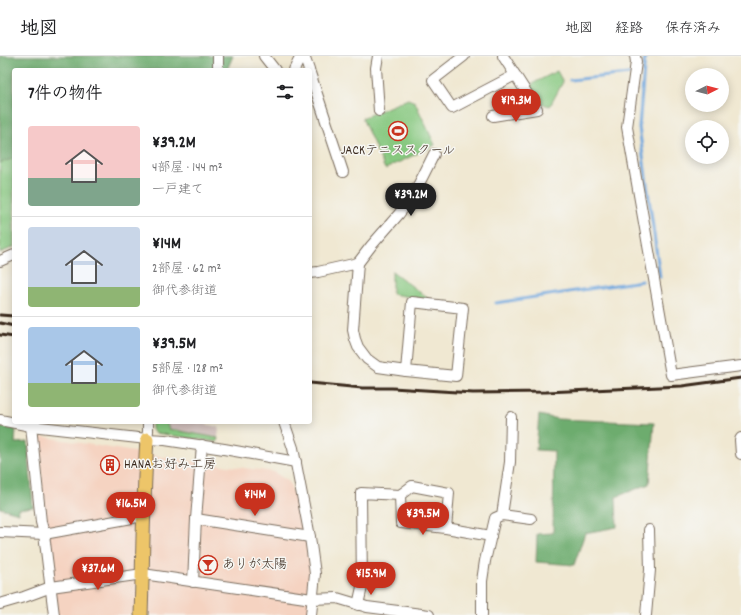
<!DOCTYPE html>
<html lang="ja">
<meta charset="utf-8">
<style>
body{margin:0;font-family:Dekko,"Klee One",sans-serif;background:#f2f2f2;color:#202124;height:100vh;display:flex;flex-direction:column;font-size:15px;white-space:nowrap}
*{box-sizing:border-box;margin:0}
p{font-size:13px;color:#757577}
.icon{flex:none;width:22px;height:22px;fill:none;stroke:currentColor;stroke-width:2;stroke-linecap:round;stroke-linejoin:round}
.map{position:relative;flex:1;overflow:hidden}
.drawer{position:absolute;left:12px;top:12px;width:300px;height:356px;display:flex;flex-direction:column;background:#fff;border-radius:4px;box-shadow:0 2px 10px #0003}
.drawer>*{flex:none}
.needle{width:26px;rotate:84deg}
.buttons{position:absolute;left:685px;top:12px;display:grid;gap:8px}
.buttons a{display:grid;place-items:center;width:44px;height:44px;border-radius:50%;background:#fff;box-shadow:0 2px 10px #0003;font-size:20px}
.price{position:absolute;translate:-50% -34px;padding:0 9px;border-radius:14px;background:#c8321e;color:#fff;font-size:13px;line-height:26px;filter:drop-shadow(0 1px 2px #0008)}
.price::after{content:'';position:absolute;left:50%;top:24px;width:12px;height:9px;margin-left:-6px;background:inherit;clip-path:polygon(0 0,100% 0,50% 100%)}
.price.on{background:#222;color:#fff}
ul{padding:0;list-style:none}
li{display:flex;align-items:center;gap:12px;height:100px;padding:0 16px}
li+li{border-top:1px solid #e0e0e0}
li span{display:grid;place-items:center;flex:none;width:112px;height:80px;border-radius:4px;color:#555}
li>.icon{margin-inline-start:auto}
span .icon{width:48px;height:48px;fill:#fffc;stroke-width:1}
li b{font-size:17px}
h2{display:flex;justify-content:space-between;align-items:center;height:48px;padding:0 16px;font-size:17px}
header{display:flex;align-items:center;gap:24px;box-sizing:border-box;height:56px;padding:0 20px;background:#fff;border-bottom:1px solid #e0e0e0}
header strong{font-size:19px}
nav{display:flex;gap:22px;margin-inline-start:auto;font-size:14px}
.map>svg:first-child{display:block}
</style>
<header>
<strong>地図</strong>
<nav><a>地図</a><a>経路</a><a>保存済み</a></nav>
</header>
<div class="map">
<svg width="741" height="559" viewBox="0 0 741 559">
<rect width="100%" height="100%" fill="#f6f6f2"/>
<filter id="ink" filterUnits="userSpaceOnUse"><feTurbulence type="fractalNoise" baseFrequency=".025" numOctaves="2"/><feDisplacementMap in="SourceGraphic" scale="8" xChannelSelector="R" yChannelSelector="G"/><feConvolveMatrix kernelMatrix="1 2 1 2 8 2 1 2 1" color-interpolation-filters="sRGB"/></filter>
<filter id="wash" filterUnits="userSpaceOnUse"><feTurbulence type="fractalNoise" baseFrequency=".012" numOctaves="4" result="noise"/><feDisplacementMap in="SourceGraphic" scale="16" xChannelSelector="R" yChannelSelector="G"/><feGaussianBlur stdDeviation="0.9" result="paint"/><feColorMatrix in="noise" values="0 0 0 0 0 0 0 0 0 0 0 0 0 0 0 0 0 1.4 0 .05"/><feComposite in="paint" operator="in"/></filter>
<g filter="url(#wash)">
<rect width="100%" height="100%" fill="#f0e8d2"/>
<path fill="#f5d3c1" d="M40 380 169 402 274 416 289 426 310 481 311 559H54L44 478Z"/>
<path fill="#d1c0bc" d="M166 366H194L219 371 218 382 169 373Z"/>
<g fill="#87c880" stroke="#61794f">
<path d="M0 0 14 14V191L0 197Z"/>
<path d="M557 15 563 26 550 50 539 47 530 29Z"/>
<path d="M408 43 415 46 435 89 385 113 362 62Z"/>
<path d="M392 215 430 244 392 238Z"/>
<path d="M152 366H166L169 373 218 382 217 386 155 377 152 373Z"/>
</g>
<g fill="#6dac6e" stroke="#546b46">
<path d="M0 0H233L227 14H14V102L0 107Z"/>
<path d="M539 359 558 363 654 367 649 428 616 441 617 471 585 477 574 509 536 506 537 478 553 477 554 395 536 394Z"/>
<path d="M0 371 16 373 15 387 28 386 33 451 18 453 19 457 0 452Z"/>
</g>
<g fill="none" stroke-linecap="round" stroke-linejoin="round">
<g stroke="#6fa7de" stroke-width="3">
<path d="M645 0 639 71 660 221"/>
<path d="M570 24 629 18"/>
<path d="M496 247 642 225"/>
</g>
</g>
</g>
<g filter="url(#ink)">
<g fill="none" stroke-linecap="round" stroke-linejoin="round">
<g stroke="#7a6c5d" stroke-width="12">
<g id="minor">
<path d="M218 0V14"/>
<path d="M264 0 275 14"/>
<path d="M304 0 309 14"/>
<path d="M378 0 376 12 379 55"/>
<path d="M464 0 433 24 452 52 515 19"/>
<path d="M635 0 636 6 627 71 671 319 741 310"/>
<path d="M294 14 301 0"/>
<path d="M310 17 343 116"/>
<path d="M493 60 537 53 503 0"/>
<path d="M0 205 14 199"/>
<path d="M358 207 371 190 399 158 413 139 423 120 434 98"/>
<path d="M310 217 318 216 358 207 353 274 355 283 358 291 367 303 378 311 406 315"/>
<path d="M412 246 463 252 456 320 406 315Z"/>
<path d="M0 364 31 370 147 383 165 384 224 393 296 406"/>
<path d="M284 366 293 392 310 481 315 518 311 559"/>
<path d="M31 370 41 466 44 478 54 559"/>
<path d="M741 382 740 384 741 398"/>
<path d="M147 383 148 375V366"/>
<path d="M400 439 401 467 446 472 491 480"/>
<path d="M502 459 531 463"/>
<path d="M196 463 310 481"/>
<path d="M0 476 44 478 143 460"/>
<path d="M193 526 196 463 202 389"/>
<path d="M0 548 24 541 51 531 143 518 312 543 337 542 367 551 429 559"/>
<path d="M358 549 362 531 361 437 400 439 412 430 449 437 446 472"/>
<path d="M482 559V525L485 505 495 462 502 459 510 406 511 361"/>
<path d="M646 559 650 514 649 474"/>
</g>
</g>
<g stroke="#7a6c5d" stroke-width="15">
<path id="major" d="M141 559C143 500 143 442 147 383"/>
</g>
<use href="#minor" stroke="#fff" stroke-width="10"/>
<use href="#major" stroke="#edc569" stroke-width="13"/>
<g stroke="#3b2a1e" stroke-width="3">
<path d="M0 259 14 260"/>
<path d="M0 267 14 270"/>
<path d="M0 279 14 281"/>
<path d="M310 327 362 332H392L473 337 546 336 682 330 741 322"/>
</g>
</g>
</g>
<defs>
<g id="stadium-ring" transform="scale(1)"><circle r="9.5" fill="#f6f6f2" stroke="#c8321e" stroke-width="1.5"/><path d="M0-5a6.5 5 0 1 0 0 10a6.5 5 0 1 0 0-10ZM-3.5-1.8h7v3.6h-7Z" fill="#c8321e"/></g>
<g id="building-ring" transform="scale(1)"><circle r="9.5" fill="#f6f6f2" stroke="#c8321e" stroke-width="1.5"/><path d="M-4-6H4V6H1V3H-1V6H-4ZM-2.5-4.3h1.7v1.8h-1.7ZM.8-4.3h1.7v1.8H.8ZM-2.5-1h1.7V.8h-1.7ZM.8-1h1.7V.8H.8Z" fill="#c8321e"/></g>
<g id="bar-ring" transform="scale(1)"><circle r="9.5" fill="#f6f6f2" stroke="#c8321e" stroke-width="1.5"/><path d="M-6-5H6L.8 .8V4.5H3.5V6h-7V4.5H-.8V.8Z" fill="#c8321e"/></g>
</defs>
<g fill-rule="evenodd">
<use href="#stadium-ring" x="398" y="75"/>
<use href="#building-ring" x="110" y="409"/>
<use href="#bar-ring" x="208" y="509"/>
</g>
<g text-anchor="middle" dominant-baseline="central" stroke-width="3" stroke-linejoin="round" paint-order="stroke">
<g font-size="13" fill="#3b2a1e" stroke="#f6f6f2" text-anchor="start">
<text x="398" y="95" text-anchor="middle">JACKテニススクール</text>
<text x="124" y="409">HANAお好み工房</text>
<text x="222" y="509">ありが太陽</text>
</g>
</g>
</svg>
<div class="buttons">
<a><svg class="needle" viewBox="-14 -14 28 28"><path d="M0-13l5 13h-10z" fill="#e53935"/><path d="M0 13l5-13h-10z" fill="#757577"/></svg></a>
<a><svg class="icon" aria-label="locate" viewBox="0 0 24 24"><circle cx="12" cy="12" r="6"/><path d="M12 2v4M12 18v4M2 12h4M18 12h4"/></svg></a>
</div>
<b class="price" style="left:516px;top:67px">¥19.3M</b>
<b class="price on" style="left:411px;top:161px">¥39.2M</b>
<b class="price" style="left:255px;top:461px">¥14M</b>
<b class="price" style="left:131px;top:470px">¥16.5M</b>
<b class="price" style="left:423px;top:480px">¥39.5M</b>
<b class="price" style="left:98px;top:535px">¥37.6M</b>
<b class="price" style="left:371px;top:540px">¥15.9M</b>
<section class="drawer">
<h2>7件の物件<svg class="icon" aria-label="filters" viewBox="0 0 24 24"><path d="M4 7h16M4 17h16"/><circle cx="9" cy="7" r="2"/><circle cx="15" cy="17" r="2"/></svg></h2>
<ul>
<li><span style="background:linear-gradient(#f6c9c9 65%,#7fa58c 0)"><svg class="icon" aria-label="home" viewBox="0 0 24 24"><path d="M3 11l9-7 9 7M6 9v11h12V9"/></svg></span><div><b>¥39.2M</b><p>4部屋 · 144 m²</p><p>一戸建て</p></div></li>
<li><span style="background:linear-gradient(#c9d6e8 75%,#8fb573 0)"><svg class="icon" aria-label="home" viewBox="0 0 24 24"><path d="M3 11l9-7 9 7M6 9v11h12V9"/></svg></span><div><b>¥14M</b><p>2部屋 · 62 m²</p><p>御代参街道</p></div></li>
<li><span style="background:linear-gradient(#a9c7e8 70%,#8fb573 0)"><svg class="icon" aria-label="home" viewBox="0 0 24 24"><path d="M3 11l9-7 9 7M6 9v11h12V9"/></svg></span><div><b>¥39.5M</b><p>5部屋 · 128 m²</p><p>御代参街道</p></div></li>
</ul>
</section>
</div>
